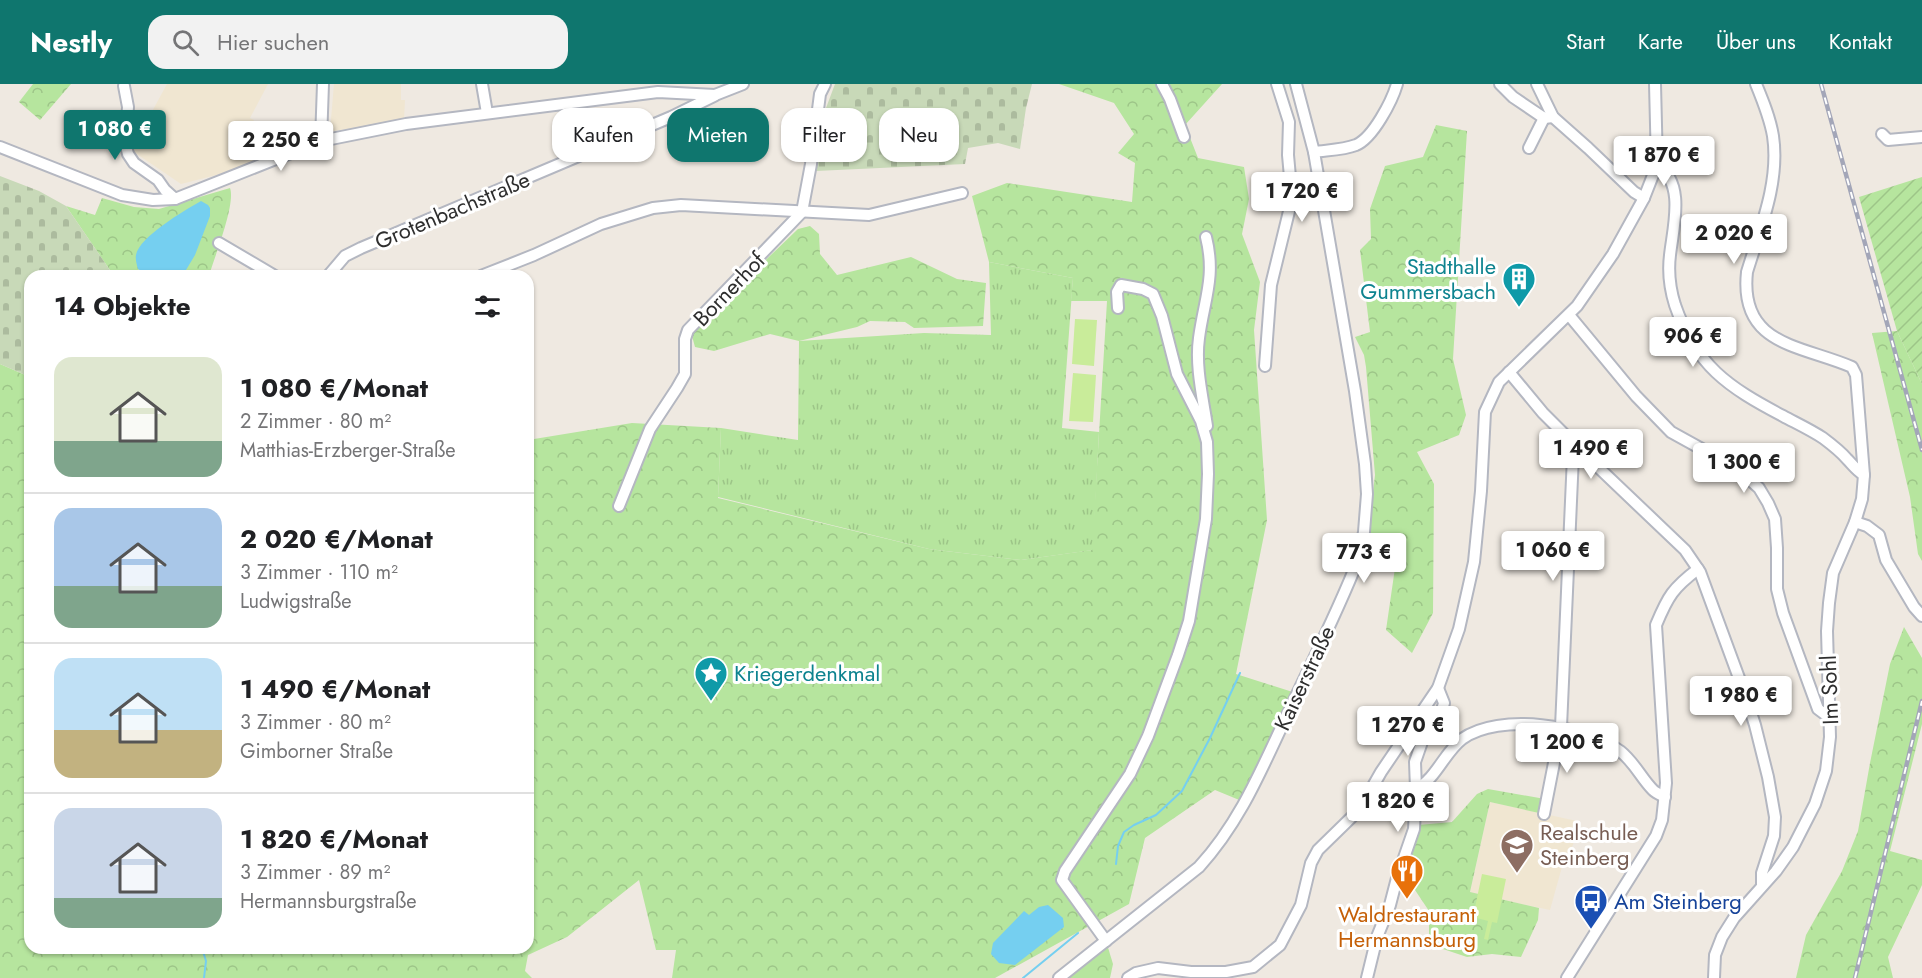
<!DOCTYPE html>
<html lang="de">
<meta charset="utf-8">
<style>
body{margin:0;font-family:Jost,sans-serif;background:#f2f2f2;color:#202124;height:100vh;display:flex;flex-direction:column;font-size:22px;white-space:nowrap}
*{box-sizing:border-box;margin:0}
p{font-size:20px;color:#757577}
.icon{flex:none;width:33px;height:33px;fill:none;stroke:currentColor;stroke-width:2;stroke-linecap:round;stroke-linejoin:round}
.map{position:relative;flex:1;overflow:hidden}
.panel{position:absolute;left:24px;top:186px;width:510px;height:684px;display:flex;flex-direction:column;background:#fff;border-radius:18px;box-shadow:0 2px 4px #0004}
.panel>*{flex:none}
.top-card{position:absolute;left:552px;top:24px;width:570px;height:54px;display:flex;gap:12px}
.price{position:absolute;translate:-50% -51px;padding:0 14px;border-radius:6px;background:#fff;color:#222;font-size:20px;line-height:39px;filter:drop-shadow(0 2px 3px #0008)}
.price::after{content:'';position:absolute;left:50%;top:36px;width:18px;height:14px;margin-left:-9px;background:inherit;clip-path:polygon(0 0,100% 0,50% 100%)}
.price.on{background:#0f766e;color:#fff}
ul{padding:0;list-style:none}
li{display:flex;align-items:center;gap:18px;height:150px;padding:0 30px}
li+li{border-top:2px solid #e0e0e0}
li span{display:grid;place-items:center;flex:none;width:168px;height:120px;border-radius:18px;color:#555}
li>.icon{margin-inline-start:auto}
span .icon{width:72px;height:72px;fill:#fffc;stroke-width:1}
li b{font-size:26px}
h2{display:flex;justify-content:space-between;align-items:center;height:72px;padding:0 30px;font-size:26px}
.pill{padding:0 21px;border-radius:18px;background:#fff;box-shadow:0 2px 4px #0004;font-size:21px;line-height:54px}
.pill.on{background:#0f766e;color:#fff}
header{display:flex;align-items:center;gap:36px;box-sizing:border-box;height:84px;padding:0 30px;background:#0f766e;color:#fff}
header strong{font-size:28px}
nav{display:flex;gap:33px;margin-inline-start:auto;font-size:21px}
.search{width:420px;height:54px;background:#f2f2f2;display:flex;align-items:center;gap:15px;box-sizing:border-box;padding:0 21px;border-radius:18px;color:#757577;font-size:22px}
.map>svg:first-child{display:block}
</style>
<header>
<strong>Nestly</strong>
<div class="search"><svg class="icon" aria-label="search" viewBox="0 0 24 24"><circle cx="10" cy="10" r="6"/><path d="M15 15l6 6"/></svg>Hier suchen</div>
<nav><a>Start</a><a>Karte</a><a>Über uns</a><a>Kontakt</a></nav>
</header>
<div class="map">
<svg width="1922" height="894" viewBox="0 0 1922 894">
<defs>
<pattern id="grass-tufts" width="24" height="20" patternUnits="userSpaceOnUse" patternTransform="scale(1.5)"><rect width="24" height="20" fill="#b6e59e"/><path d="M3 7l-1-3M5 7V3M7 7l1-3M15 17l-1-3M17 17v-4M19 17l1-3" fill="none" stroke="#9dc588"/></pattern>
<pattern id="forest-crowns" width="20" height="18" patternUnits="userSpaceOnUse" patternTransform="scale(1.5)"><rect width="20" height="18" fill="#b6e59e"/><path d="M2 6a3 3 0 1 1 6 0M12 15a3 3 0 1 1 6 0" fill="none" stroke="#9dc588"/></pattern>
<pattern id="cemetery-stones" width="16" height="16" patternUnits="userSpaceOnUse" patternTransform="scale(1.5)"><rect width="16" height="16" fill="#c8d9b8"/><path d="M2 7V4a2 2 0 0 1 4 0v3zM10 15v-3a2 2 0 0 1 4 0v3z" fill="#acbb9e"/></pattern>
<pattern id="garden-furrows" width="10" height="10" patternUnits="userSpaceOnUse" patternTransform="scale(1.5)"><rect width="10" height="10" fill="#b6e59e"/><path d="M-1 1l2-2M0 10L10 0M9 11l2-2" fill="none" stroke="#9dc588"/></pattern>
</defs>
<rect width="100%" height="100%" fill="#efe9e1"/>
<g fill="#f0e6d1">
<path d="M167 0H268L250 34 254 36 249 45 258 50 260 47 283 59 285 68 228 88 181 100 131 66Z"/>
<path d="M334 0H401V16H405L404 36 333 47 331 43V35Z"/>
<path d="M1490 718 1577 737 1573 761 1565 772 1550 826 1470 809Z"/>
</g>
<path fill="url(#grass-tufts)" d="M989 178 1073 194 1062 344 1099 348 1093 466 1021 476 929 465 718 413 721 344 798 356 799 257 924 249 991 251Z"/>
<g fill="url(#forest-crowns)">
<path d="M33 0H71L40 36 19 18Z"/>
<path d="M1059 0H1222L1185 41 1198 74 1244 83 1249 115 1242 150 1260 198 1254 246 1267 436 1236 590 1302 611 1249 720 1215 706 1145 754 1129 820 995 894H672L676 866H656L639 796 567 853 528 871 525 887 532 894H0V280L30 293V864H528V356L632 339 721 344 718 414 929 465 1021 476 1092 466 1107 217H1071L1073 194 989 178 972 112 1007 99 1132 118 1135 79 1118 69 1134 50 1114 19Z"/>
<path d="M1436 41 1467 47 1453 275 1466 331 1459 351 1417 368 1434 400 1433 529 1412 569 1386 546 1396 477 1368 450 1375 391 1366 283 1364 271 1355 253 1370 248 1360 166 1371 155 1370 125 1385 82 1423 73Z"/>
<path d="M230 104C236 120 214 174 209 192H172L186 186 138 185 149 192H114L66 122 95 131 102 114 134 123 159 125Z"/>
<path d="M810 142 819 150 820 170 837 191 911 173 957 195 986 199 983 242 914 244 905 238 870 237 857 243 799 257 770 250 714 267 695 263 692 252 699 240 798 145Z"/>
<path d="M1897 247 1922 300V477L1918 470 1910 413 1872 249Z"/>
<path d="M1904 543 1922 574V640L1890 767 1922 776V801L1888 873 1893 894H1796L1806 851 1842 787 1858 747 1870 679 1890 580Z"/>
<path d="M1488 705 1545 715 1539 729 1490 718 1470 808 1539 824 1538 836 1521 873 1492 870 1467 873 1440 864 1429 850V827L1413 803 1406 787 1418 741 1452 738 1477 710Z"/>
<path d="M1106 857 1113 880 1110 894H1059Z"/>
</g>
<g fill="url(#cemetery-stones)">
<path d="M835 0H1032L1026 24 1020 65 998 59 968 64 965 80 816 87 823 32Z"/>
<path d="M0 92 39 107 66 122 114 192H30V293L0 280Z"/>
</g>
<path fill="url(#garden-furrows)" d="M1922 93V300L1897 247 1859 113Z"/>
<g fill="#c9ec9a">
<path d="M1075 235 1097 236 1094 282 1072 280Z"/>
<path d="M1073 289 1096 291 1093 338 1069 337Z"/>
<path d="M1482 790 1506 795 1497 839 1492 838 1488 856 1484 855 1488 837 1473 833Z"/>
</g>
<g fill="#75cff0">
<path d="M201 117 208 121 210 124V132L195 171 186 186 172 192H149L138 185C137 181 135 175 136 171 139 153 185 126 201 117Z"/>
<path d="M1048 821 1063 834 1064 843 1015 881 999 879 991 870 993 859 1024 827 1029 831 1039 823Z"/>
</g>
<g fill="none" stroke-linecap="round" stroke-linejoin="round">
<g stroke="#75cff0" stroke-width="2">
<path d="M1116 780 1118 762 1124 748 1134 741 1156 731 1182 707 1210 654 1240 589"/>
<path d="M202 864 206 877 204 894"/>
<path d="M1023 894 1078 849"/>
</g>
<g stroke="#b4b7c1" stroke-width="14">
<g id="minor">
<path d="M482 0 487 29"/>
<path d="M1162 0 1170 15 1184 53"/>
<path d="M1500 0 1513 13 1544 34 1553 33"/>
<path d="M1537 0 1553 33 1588 64 1634 108 1644 114"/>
<path d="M124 2 128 23 125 58 128 70 134 79 158 96 165 106 175 115"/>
<path d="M1882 50 1888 56 1922 53"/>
<path d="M321 57 323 0"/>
<path d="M0 63 122 111 153 116 175 115 321 57 406 40 658 8 715 11 743 0"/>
<path d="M1529 64 1544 34"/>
<path d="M1314 68C1328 66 1343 66 1356 61 1373 54 1392 17 1397 0"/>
<path d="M1657 81C1686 99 1673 143 1670 171 1668 187 1670 205 1675 221 1696 282 1728 303 1783 332 1796 339 1811 346 1823 354 1831 360 1841 368 1847 375 1853 381 1856 386 1864 391"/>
<path d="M1206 153C1216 193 1204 216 1199 254 1195 283 1203 314 1207 342"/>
<path d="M219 159 275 192"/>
<path d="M328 192 345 172 361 164 671 33 714 12"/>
<path d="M481 192 534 171 601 140 653 124 681 121 869 131 962 109"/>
<path d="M1569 231 1636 312 1671 348 1738 385 1759 404 1768 419 1775 435 1777 464V505L1783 529 1818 625 1830 634"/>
<path d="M1265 282 1271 201 1292 115 1288 71 1289 38 1277 0"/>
<path d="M1509 288 1543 329 1579 365 1685 466 1700 488 1746 613 1755 641 1768 693 1775 733 1774 752 1762 789V800"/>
<path d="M619 422 650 345 677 304 685 290V255L688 246 802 128 811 80 820 10 825 0"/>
<path d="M1855 438 1867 442 1879 451 1886 476 1914 523 1922 532"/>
<path d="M1416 705C1436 695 1444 669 1462 655 1499 628 1585 641 1620 667 1635 679 1641 694 1653 706 1656 709 1661 711 1665 713"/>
<path d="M1544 730 1561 643 1573 372 1579 365"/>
<path d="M1106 857 1062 796 1065 787 1130 690 1148 652 1178 571 1189 537 1206 435 1208 390 1207 358 1201 337 1177 290 1162 232 1153 210 1143 205 1121 201 1117 208 1118 224"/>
<path d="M1059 894 1199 783C1242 736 1263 681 1290 625 1313 576 1338 527 1358 476L1364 448 1367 410 1365 380 1355 307 1314 68 1296 0"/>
<path d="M1128 894 1136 889 1158 884 1191 888H1226L1253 883 1280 861 1301 821 1311 779 1318 766 1360 725 1381 688 1438 604 1459 545 1474 478 1481 407 1485 328 1499 298 1577 222 1613 170 1644 114 1657 81 1655 0"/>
<path d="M1367 894 1377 853 1390 821 1397 794 1414 745 1416 705 1415 678 1423 655 1442 626 1444 619 1438 604"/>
<path d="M1567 894 1656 752 1662 736 1666 699 1656 541C1668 512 1673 504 1698 485"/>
<path d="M1714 894 1715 871 1722 853 1734 834 1776 787 1793 763 1815 720 1826 687 1830 653 1827 547 1829 519 1833 489 1855 438 1862 415 1864 391 1856 291 1852 283C1801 261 1739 262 1747 188 1760 145 1780 98 1773 52 1770 34 1763 17 1756 0"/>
</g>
</g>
<use href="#minor" stroke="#fff" stroke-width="10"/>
<g stroke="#a3a6b8" stroke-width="4.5">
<g id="rail">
<path d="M1821 0 1922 366"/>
<path d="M1855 894 1922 617"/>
</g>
</g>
<use href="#rail" stroke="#fff" stroke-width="2" stroke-dasharray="7" stroke-linecap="butt"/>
</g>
<defs>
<g id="building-pin" transform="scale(1.725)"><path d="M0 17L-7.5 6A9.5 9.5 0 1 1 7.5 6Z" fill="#0f9aa8" stroke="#fff"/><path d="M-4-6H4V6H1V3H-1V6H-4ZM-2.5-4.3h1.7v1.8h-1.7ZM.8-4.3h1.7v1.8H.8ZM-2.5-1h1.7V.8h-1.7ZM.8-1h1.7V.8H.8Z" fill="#fff"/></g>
<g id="sight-pin" transform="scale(1.725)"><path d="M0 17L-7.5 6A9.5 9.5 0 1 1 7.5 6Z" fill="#0f9aa8" stroke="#fff"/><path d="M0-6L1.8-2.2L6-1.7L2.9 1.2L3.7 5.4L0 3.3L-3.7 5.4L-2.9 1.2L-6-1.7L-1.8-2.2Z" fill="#fff"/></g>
<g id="school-pin" transform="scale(1.725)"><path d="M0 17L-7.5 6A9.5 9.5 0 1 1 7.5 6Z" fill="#8d6e63" stroke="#fff"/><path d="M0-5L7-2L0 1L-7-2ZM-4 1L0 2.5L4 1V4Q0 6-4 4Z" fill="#fff"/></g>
<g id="restaurant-pin" transform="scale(1.725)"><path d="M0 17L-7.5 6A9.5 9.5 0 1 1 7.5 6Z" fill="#e8710a" stroke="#fff"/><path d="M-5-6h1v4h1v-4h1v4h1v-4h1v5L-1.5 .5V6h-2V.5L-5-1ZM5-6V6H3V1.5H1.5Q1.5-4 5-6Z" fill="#fff"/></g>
<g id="bus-pin" transform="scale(1.725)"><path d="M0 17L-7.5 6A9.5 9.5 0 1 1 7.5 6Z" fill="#1a4fb4" stroke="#fff"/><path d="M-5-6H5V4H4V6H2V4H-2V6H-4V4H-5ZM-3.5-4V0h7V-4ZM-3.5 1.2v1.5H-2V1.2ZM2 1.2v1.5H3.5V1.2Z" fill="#fff"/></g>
</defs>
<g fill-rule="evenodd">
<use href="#building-pin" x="1519" y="195"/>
<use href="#sight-pin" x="711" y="589"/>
<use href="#school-pin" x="1517" y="761"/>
<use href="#restaurant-pin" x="1407" y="787"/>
<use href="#bus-pin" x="1591" y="817"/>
</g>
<g text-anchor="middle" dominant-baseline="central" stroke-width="6" stroke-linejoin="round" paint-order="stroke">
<g font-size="22" fill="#2e2e2e" stroke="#fff">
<text transform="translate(452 126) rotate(-23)">Grotenbachstraße</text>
<text transform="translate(729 205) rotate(-46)">Bornerhof</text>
<text transform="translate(1304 594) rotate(-65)">Kaiserstraße</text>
<text transform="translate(1829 606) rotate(-92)">Im Sohl</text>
</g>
<g font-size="22" fill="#0d838f" stroke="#fff" text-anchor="end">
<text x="1496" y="182">Stadthalle<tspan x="1496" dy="25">Gummersbach</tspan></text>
<text x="734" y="589" text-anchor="start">Kriegerdenkmal</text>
</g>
<g font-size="22" fill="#785e54" stroke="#fff" text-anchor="start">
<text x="1540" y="748">Realschule<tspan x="1540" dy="25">Steinberg</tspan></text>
</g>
<g font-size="22" fill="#164399" stroke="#fff" text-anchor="start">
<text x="1614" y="817">Am Steinberg</text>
</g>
<g font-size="22" fill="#c56008" stroke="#fff">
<text x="1407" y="830">Waldrestaurant<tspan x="1407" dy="25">Hermannsburg</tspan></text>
</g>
</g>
</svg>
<b class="price on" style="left:115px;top:77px">1 080 €</b>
<b class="price" style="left:281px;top:88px">2 250 €</b>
<b class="price" style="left:1664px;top:103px">1 870 €</b>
<b class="price" style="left:1302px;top:139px">1 720 €</b>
<b class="price" style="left:1734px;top:181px">2 020 €</b>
<b class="price" style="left:1693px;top:284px">906 €</b>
<b class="price" style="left:1591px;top:396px">1 490 €</b>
<b class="price" style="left:1744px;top:410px">1 300 €</b>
<b class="price" style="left:1553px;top:498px">1 060 €</b>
<b class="price" style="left:1364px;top:500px">773 €</b>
<b class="price" style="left:1741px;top:643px">1 980 €</b>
<b class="price" style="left:1408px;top:673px">1 270 €</b>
<b class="price" style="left:1567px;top:690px">1 200 €</b>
<b class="price" style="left:1398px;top:749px">1 820 €</b>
<div class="top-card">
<a class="pill">Kaufen</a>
<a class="pill on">Mieten</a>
<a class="pill">Filter</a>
<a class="pill">Neu</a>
</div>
<section class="panel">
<h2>14 Objekte<svg class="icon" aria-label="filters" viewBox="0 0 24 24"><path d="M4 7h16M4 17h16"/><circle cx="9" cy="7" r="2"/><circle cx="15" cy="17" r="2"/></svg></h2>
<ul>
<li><span style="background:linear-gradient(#dfe7d0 70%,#7fa58c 0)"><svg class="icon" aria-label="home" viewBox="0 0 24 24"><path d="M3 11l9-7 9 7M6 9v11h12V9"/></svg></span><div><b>1 080 €/Monat</b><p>2 Zimmer · 80 m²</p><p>Matthias-Erzberger-Straße</p></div></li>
<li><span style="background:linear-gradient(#a9c7e8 65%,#7fa58c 0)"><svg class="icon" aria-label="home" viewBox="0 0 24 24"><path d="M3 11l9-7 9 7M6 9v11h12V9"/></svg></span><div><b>2 020 €/Monat</b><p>3 Zimmer · 110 m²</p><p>Ludwigstraße</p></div></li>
<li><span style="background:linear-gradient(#bfe0f5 60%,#c2b280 0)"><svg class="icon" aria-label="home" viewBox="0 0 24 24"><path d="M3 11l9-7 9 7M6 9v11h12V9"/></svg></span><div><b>1 490 €/Monat</b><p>3 Zimmer · 80 m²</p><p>Gimborner Straße</p></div></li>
<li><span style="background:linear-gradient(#c9d6e8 75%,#7fa58c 0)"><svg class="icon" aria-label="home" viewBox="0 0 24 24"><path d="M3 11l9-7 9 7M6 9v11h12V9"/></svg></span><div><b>1 820 €/Monat</b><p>3 Zimmer · 89 m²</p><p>Hermannsburgstraße</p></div></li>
</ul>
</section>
</div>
